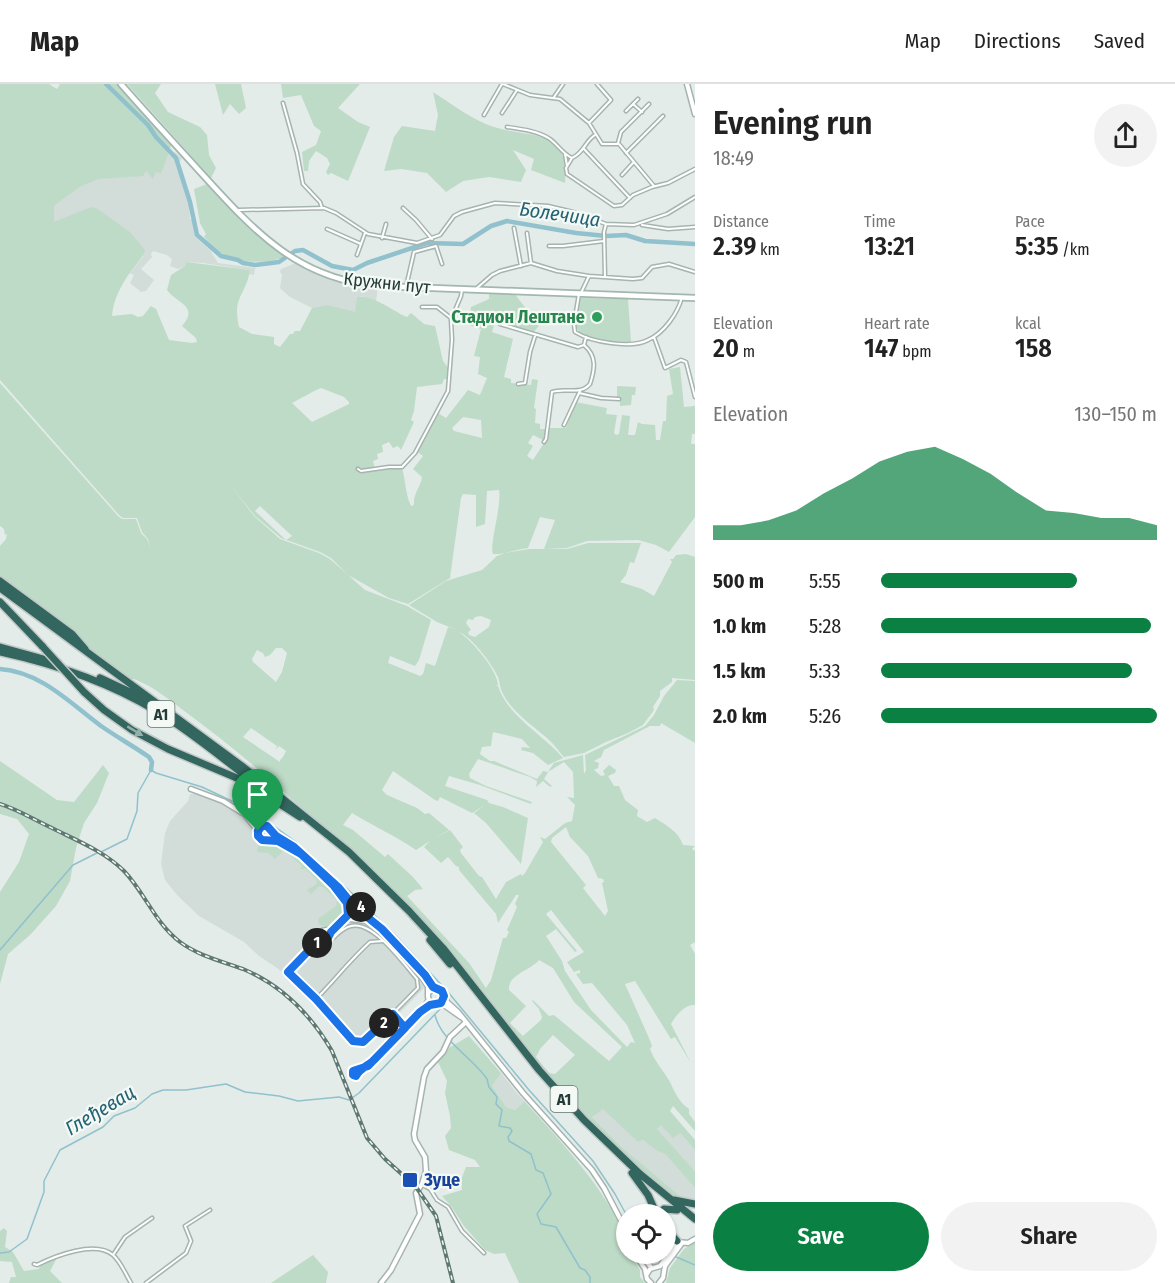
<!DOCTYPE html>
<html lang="en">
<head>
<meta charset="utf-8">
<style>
	body { margin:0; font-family:"Fira Sans Condensed",sans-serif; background:#f2f2f2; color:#222; height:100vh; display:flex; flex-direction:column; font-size:22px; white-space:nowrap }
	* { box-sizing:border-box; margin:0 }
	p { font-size:20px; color:#767676 }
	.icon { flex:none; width:33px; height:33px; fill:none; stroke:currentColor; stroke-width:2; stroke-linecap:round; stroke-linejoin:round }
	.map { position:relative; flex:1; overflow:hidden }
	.sheet { display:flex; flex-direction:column; background:#fff; width:480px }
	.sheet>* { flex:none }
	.tools { position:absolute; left:616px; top:1120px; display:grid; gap:12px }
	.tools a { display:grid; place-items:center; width:60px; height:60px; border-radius:50%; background:#fff; box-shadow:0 2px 4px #0004; font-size:30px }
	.pin { position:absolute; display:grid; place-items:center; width:51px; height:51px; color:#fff; margin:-62px -26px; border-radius:50% 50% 50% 0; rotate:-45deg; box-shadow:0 0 6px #0007 }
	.pin .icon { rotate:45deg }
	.km { position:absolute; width:30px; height:30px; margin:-15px; border-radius:50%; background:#222; color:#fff; font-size:16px; line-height:30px; text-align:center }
	.round { display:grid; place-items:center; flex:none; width:63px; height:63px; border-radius:32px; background:#f2f2f2 }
	.headline { display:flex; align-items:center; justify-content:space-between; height:102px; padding:0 18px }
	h1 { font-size:33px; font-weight:600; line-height:45px }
	.stats { display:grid; grid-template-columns:repeat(3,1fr); gap:9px; height:102px; padding:6px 18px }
	.stats div { display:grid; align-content:center }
	.stats b { font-size:26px; font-weight:600 }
	.stats small { font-size:16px; font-weight:400 }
	.stats p { font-size:16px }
	.chart { height:168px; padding:12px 18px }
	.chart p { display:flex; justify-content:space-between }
	.chart svg { width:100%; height:108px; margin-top:6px; fill:#0b8043; opacity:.7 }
	.primary-button { display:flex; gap:12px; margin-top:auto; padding:12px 18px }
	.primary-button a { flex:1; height:69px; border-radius:36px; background:#0b8043; color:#fff; font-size:24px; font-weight:600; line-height:69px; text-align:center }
	.primary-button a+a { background:#f2f2f2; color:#222 }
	ul { padding:0 18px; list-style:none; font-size:20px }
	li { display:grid; grid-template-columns:96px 72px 1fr; align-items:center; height:45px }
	li i { height:15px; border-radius:8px; background:#0b8043 }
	header { display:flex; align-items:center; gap:36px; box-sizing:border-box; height:84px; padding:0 30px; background:#fff; border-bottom:2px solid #e0e0e0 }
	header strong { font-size:28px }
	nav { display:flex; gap:33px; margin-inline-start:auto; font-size:21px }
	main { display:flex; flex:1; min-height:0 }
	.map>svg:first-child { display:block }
	.built { fill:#d2dcd8 }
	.green { fill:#bedbc7; fill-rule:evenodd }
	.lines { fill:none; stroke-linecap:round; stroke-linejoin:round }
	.stream { stroke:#90c1cd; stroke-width:1.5 }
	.river { stroke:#90c1cd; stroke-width:4.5 }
	.minor-casing { stroke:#a6b4b0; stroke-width:5 }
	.tertiary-casing { stroke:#a6b4b0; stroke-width:7 }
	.secondary-casing { stroke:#a3b7b1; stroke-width:8 }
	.motorway-casing { stroke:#c2c8c7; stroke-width:10 }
	.minor { stroke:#fff; stroke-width:2 }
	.tertiary { stroke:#fff; stroke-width:4 }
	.secondary { stroke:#fff; stroke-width:4.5 }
	.motorway { stroke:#32665e; stroke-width:7 }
	.rail-casing { stroke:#5f7872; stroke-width:4 }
	.rail { stroke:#f4f9f6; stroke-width:1.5; stroke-dasharray:4.5; stroke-linecap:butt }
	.motorway-bridge-casing { stroke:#c2c8c7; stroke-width:10; stroke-linecap:butt }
	.motorway-bridge { stroke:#32665e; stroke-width:7 }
	.oneway { fill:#93b0aa }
	.route-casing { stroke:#fff; stroke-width:12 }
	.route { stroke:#1a73e8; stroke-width:8 }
	.leisure-dot { fill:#2e9e5b; stroke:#f4f9f6; stroke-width:2 }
	.transit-dot { fill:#1a4fb4; stroke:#f4f9f6; stroke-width:2 }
	.labels { text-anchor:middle; stroke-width:4.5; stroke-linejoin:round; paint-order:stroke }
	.shield { fill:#f4f9f6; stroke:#627570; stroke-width:1.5 }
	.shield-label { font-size:16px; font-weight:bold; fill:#243c37 }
	.street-label { font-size:18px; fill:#243c37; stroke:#f4f9f6 }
	.leisure-label { font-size:18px; font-weight:bold; fill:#27864d; stroke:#f4f9f6; text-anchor:end }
	.transit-label { font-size:18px; font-weight:bold; fill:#164399; stroke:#f4f9f6; text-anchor:start }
	.water-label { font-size:20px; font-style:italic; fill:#236374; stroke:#f4f9f6 }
</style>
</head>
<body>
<header>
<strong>Map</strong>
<nav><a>Map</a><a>Directions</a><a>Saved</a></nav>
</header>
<main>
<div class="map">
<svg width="695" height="1199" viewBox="0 0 695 1199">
	<rect width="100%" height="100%" fill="#e3ece9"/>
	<!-- built -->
	<path class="built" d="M167 68 173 70 175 68 182 74 179 79 189 121 190 135H193L195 153 210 166 218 179 255 184 254 191 249 190 250 186 203 179 186 178 185 182 178 185 170 182 172 175 167 171 153 167 151 170 152 173 141 185 154 196 146 207 141 208 130 199 134 191 130 189 143 173 142 163 131 149 53 138 54 122 80 103 99 95 146 87 153 94 156 88 161 90Z
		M296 179 315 190 360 202 378 203 376 217 361 212 355 228H352L327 221 312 224 290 213 280 204 282 191 280 188 281 185Z
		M190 710 217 711 273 743 314 778 354 816 366 824 433 895 369 960 361 963 353 961 333 935 295 896 259 872 244 858 199 832 177 811 165 796 161 780 165 749 170 737 188 717Z
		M501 989 524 1018 515 1026 506 1023 492 1002Z
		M603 1024 638 1058 643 1056 657 1067 665 1070 695 1104V1117L683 1115 675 1110 624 1065 592 1033Z
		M661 1041 679 1048 695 1066V1087L656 1044Z"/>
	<!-- green -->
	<path class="green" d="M0 0H49L57 5 60 0H119L172 59 161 90 156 88 153 95 146 87 143 92 99 95 80 103 54 122V138L91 123 98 125 131 149 145 166C143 174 137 179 132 186 122 199 113 216 112 232L132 230 138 233 143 232 151 222 156 225 169 256 192 259 197 258 196 254 182 242C200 222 176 219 167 206L171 191 185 182 186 178 250 186C246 212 232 212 239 243L252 250 274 253V260L280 263 290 250H293L295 247H300L312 224 327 221 355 228 357 213C372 210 393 227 407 233L411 229 424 240 435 242 443 277 449 285 450 295H444L442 300 417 303 414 327 411 336 414 338 401 366 398 362 393 364 389 358 382 361 383 368 377 370 378 375 373 377 375 385 402 384C406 398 405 409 411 422L414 421C413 409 420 405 422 393L413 385 423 372 416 367 438 329 446 334 468 306 480 311 487 294 478 290 480 273 474 272 481 245 469 241 471 223 489 215V208L514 209 527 226 543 237 532 250 507 242 509 234 497 231 492 248 513 255 504 293 511 295V299L531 301 532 295 538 296 534 324 536 325 535 339 540 340V345H546L545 355 543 356 533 351 528 359 533 362 527 372 533 376 546 356 548 344H566L575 318 607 324 606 330 617 331 614 349 616 351 619 350 622 331 630 332 628 351H635L638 338 642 340 655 341 656 356H660L663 337H666L667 312 673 310 669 285 680 283 684 323 695 322V350H692L691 360H695V433L669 468 656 461 638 456 587 457 567 464 544 465 555 436 540 433 528 464C517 465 502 471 493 470 489 462 502 421 499 406L487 407 485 440 476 443V411L463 410 461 414 450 494 408 520 389 514 348 491 331 474 320 468 281 454 255 432 232 403 254 432 280 455 319 469 330 475 365 506 407 522 431 536 419 576 415 582 390 572 388 579 420 592 423 590 426 579 435 582 448 543 457 546 437 538 409 521 446 497 482 486 497 472 505 469 529 465H567L588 459H641L634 479 630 478 626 491 620 498 642 505 654 512 672 478 670 475H673L676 471 686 470 695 473V596L672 594V598L660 607V612L653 623 654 626 643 641 628 649 606 658 584 669 564 673C559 668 555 661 549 656 534 642 513 629 503 610 500 604 500 599 498 593 492 580 472 553 459 548 472 557 497 585 498 601L496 602H498C508 633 543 650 563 674L548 681 533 669 521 666 522 663 530 664 522 655 493 648 491 662 482 663 480 670 490 677H494L537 695 543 687 548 688 554 679 583 671 584 690 586 686 585 671 645 642 654 631 664 612 677 596 695 597V659L661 639 660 642H650L604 666 601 673 594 677 599 679 598 684 594 686 601 692 605 691 603 687 609 681 616 686 615 689 608 692 614 702H619L625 716 638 726 637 732 647 738 655 734C666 741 679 748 683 761L695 762 692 765 695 767V858L690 861 695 870V921C685 920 676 931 671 940L691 979 675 953 671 955 635 897 625 900 649 954 652 962 650 965C655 978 663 986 670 998 675 1009 679 1018 689 1025V1030L695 1038V1047L673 1022 670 1027 695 1056V1066L680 1049 673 1054 661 1041 657 1045 695 1087V1104L665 1070 657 1067 643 1056 638 1058 603 1025 592 1033 624 1065 683 1115C667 1116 610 1058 596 1044 538 988 497 919 443 859 389 800 328 747 268 694 242 671 215 650 187 629 170 616 154 603 134 595H131L93 568 77 551 0 494V462L6 455 7 450 5 451 4 445 0 442V299L118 432 122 435H136L141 449 147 455 150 463 148 455 142 448 137 434H123L119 431 0 296ZM321 304 344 313 349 318V320L312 338 292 319C302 314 311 308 321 304ZM463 333 481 336 482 354 454 347 452 344ZM260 422 292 452 286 456 255 427ZM481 532 491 536 489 543 475 553 469 551 468 548 471 546 466 539 468 535 473 536 475 533ZM276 564H282L287 569 282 588 276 598 253 578 252 575 257 566 263 569 265 573 270 571ZM251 644 277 662 276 665 279 662 286 667 283 673 280 676V678L243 653ZM478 675 530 693 537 697 536 703 543 697 550 703 552 702 544 695 548 688 564 678 573 688 574 714 567 713 575 721 572 737 565 739 545 755 540 753 543 758 525 789 522 792 521 790 506 798 496 815 482 793 479 792 461 769 460 766 463 763 450 746 433 755 449 746 429 729 425 730 417 724 387 711 382 706 393 687 435 716 438 717 440 713 472 729 485 721 474 729 486 739 521 780 528 734 503 723 489 719 487 716 445 702 449 692 480 701 531 720 532 718 486 702 470 694 469 690ZM352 729C373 742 396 752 416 766L430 757 424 763 441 779 448 773 456 782 459 783V786L496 830 498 839 516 811H519L515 820 517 823 507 846 509 848 506 854H503L491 896 486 904 469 879 407 812 415 806 423 805 413 793 388 770 385 773 353 746 343 741ZM566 743 570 753 588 772 598 794 603 795 604 798 602 799 608 827 605 832 583 804 586 801 551 758 552 754ZM551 826 584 868 567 878 574 888 580 886V889L576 890 583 900 592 899 627 941 635 959 631 958 627 963 591 926 565 887 562 877 546 852 556 845 575 868 577 867 546 830ZM539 876 553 884 574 918 622 963 609 977 554 931 549 932 533 916 532 917 539 925 542 933 541 936 523 952 510 939 526 922 509 906C508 890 530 887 539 876ZM553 951 575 971 555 990 549 989 536 973 540 965Z
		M127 0H161L155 9 168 28 200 43 207 51 209 71 216 84 211 94Z
		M215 0H241L246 24 239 30 230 20 223 31Z
		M281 0H360L338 24 358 38 370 43 348 97 331 89 328 91 326 88 330 80 327 74 316 67 309 77 308 87H304L302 68 316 61 321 47 314 42 301 11 283 14Z
		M433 8C452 20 472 36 494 43 532 55 570 43 565 99L531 86 534 75 513 66 526 86 521 98 489 93 463 97 446 108 427 89 401 85 384 87 394 53 402 42 435 47 438 31Z
		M207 100 251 146 286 173C266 180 241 180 221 169 215 166 209 158 204 153L206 150 200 139 194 105Z
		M580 214 628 215 631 258 605 257 580 250 576 242Z
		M617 302 636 303 635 311H632L631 321 620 322V313H617Z
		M0 677 57 716 74 718 103 681 109 689 97 719 84 739 76 764 70 797 56 822 31 850 8 870 0 900V808L19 778 29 750 17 735 0 730Z
		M275 759C289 766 342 808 345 823 347 834 336 840 328 843L319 841 318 835 336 822 337 816 323 803 319 802 311 810 307 806 317 800 316 795 306 785H300L294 793 302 782 284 766 275 775 269 769 258 768 257 766 258 762 262 760Z
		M469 952 501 989 492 1002 506 1023 515 1026 524 1018 518 1010C549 1045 627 1124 627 1170H630L640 1186V1193L645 1199H519L505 1169 494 1170 485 1166 464 1142 451 1122 442 1112 462 1106 461 1096 466 1083H480L475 1076 449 1066 445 1052 451 1044 450 1032 445 1009 447 997 438 978 449 964Z
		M4 1144 7 1147 5 1163 13 1168 24 1187 39 1185 40 1181 58 1172 50 1187 62 1199H9L11 1193H16L12 1178 0 1177V1147Z
		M695 1158V1199H666L670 1184 684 1165Z
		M313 1171 328 1188 326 1199H271Z"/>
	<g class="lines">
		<!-- stream -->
		<path class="stream" d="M101 768 127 755 137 727 138 709 151 686 156 689 202 703 253 727 296 758 355 812 396 852 448 908 529 1006 593 1077 615 1110 627 1132
			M0 866 73 781 97 769
			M435 931C441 957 472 973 487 995L489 1003 497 1013 496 1020 502 1026 499 1042 510 1044 512 1047 508 1053 509 1057 531 1070 536 1086 543 1089 551 1110 537 1130 541 1140 556 1143 580 1184 585 1186 590 1193V1199
			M352 1014 359 1009 441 924
			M0 1169 9 1168 27 1155 44 1108V1097L60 1066 103 1043 114 1032 135 1024 152 1010 163 1006H186L226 1000 245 1008 279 1012 298 1017 339 1013 349 1016
			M674 1172 695 1181"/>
		<!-- river -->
		<path class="river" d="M106 0 148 41 156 53 176 74 190 118 197 151 221 172 238 176 243 179 255 181 279 178 295 167 303 166 332 182 353 186 367 179 427 159 463 160 491 142 507 137 576 149 606 152 626 151 645 157 695 160
			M0 585C41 588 70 619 101 642 117 653 133 662 149 673L152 678 151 686"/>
		<defs>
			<path id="minor" d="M503 0 530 11 560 15 589 39 602 60H619L654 102
				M554 13 563 0
				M283 19 297 69 303 100 320 118 322 124
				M633 20 642 28
				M626 27 638 15
				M502 29 517 6
				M484 31 502 0
				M589 39 611 16 597 0
				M507 43C521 45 538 47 550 55 558 61 563 70 572 74 584 69 585 57 595 51
				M618 59 621 48 649 20
				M584 65 630 114
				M626 69 663 32
				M565 70 567 82
				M572 74 566 84 567 90 614 122 622 121 633 111 652 103 668 99 695 85
				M622 91 633 79
				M403 124 416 136 432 155
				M239 126 324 124 336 129 368 150 417 159 440 151 454 132 462 128 495 119 548 122 573 128 606 140 634 141 667 130 695 113
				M642 141 668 145 695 143
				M514 144 521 182
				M327 145 361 160
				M527 149 531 179
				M382 154 386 140
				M549 162H563L604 157
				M357 171 365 149
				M605 193 604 148 606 140
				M406 203 414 168 436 162 442 180
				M477 204 492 191 500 187 531 179 557 187 589 192 633 195 642 194 652 183 669 180 695 188
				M581 209 589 192
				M579 210 574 240 575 248C591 258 631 265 648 256 664 249 678 229 682 213
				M422 223H437L451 234
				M500 240 578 263 584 261 586 253
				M654 253 665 284 681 276 686 278 695 313
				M518 300 525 299 530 268 535 252
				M580 307 579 309 601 314 619 315
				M564 341 579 309
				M544 358 546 355 552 308C565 303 580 312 590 300 595 285 597 272 584 261
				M358 385 361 387 389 383H402L415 369 448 307 452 256 451 236 461 212 462 205
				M327 846 341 839 348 831
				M313 861 317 865C321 860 327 860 332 855 338 850 342 844 351 842 373 836 404 880 417 895L418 904 367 956 361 959 353 957 316 915 288 887 320 852
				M313 861 328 854 329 849 326 845 322 846 320 849 323 855
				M316 915C335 896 350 876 370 858L383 857
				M422 925 428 915
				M393 930 408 940
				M398 934 405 944
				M360 985C387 971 407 930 434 920
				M360 985 357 991H353V987Z
				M423 1101 430 1105 437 1116 448 1123 462 1147 484 1169
				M113 1171 125 1153 152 1134
				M34 1180 37 1181C55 1172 95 1156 113 1171 121 1178 126 1191 131 1199
				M146 1199 186 1169 191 1157 185 1142 210 1126"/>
			<path id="tertiary" d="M687 0 695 30
				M191 705 223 717 264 742
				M246 732 258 747
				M257 749a8 8 0 1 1 16 0a8 8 0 1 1-16 0Z
				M273 748 294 763 339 805 353 821
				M270 755 279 757 297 768
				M335 802 347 819V830L350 835 366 837 384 849
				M353 821 361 823 363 830
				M363 829 382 845 425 891 434 904
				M418 887 428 902V913L430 918 444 921 461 933
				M429 908 436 904 442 907 447 918 458 928 523 1009 592 1086 604 1104 627 1148
				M635 1170 645 1185 647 1195 651 1199
				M639 1170 652 1184
				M647 1190 650 1185 660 1182 678 1158 688 1159 695 1155
				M381 1199 391 1186 420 1130 416 1109 422 1100 426 1087 425 1073 415 1056 414 1050 424 993 427 985 443 968 450 953 465 939
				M659 1199 663 1194 665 1182 682 1159"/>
			<path id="secondary" d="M121 0C148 31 176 61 204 92 255 148 299 196 380 202L695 214"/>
			<path id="motorway" d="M0 497 72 550 85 565
				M0 504 242 682 349 768 409 827 443 864 539 986 584 1036 640 1090 695 1135
				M0 518 43 563
				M0 563 58 579
				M0 568C55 580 110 599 158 628 193 649 225 677 258 701
				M100 594 147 616
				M84 608 104 626 132 646 168 665 244 697 300 733
				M430 856 450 880
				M632 1089 648 1111 657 1131
				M674 1116 695 1120
				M659 1131 664 1125 677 1126
				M666 1145 677 1157"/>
		</defs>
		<!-- minor casing -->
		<use href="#minor" class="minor-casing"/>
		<!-- tertiary casing -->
		<use href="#tertiary" class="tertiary-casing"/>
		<!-- secondary casing -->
		<use href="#secondary" class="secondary-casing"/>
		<!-- motorway casing -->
		<use href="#motorway" class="motorway-casing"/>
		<!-- minor -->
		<use href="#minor" class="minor"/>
		<!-- tertiary -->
		<use href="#tertiary" class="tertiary"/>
		<!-- secondary -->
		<use href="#secondary" class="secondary"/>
		<!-- motorway -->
		<use href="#motorway" class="motorway"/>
		<defs>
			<path id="rail" d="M0 720C19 726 36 737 54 745 78 757 105 768 124 787 145 809 155 839 180 858 199 872 221 877 243 885 281 901 311 931 332 967L367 1054 385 1075 416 1103 436 1132 453 1199"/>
		</defs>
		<!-- rail casing -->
		<use href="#rail" class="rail-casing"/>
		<!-- rail -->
		<use href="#rail" class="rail"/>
		<defs>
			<path id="motorway-bridge" d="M43 563 84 608"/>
		</defs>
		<!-- motorway-bridge casing -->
		<use href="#motorway-bridge" class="motorway-bridge-casing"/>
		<!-- motorway-bridge -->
		<use href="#motorway-bridge" class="motorway-bridge"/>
	</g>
	<!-- one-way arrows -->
	<defs><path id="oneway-solid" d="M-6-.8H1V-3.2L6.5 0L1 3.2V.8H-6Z" transform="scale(1.5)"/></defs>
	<use class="oneway" href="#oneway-solid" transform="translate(135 647) rotate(31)"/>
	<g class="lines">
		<defs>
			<path id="route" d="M258 747V752L262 756 278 757 301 770 334 802 347 819 348 831 331 848 328 854 314 861 288 888 316 915 353 957 363 958 393 930 405 944 368 982 353 987V991L356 992C360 984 368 982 374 976L420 928 430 921 441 919 444 912 442 907 433 903 425 891 382 845 366 832 361 823 353 821 339 804 294 763 276 752 267 742H262L258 747"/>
		</defs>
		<!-- route casing -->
		<use href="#route" class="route-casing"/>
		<!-- route -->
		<use href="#route" class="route"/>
	</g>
	<!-- markers -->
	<circle class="leisure-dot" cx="597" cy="233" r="6"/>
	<rect class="transit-dot" x="402" y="1088" width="16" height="16" rx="3"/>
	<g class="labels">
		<!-- shield labels -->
		<g class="shield">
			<rect x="147.5" y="617" width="27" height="26" rx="4.5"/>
			<rect x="550.5" y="1002" width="27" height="26" rx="4.5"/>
		</g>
		<g class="shield-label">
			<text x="161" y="636">A1</text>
			<text x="564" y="1021">A1</text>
		</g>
		<!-- street labels -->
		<g class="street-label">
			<text transform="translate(387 199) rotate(6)" y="6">Кружни пут</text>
		</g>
		<!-- leisure labels -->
		<g class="leisure-label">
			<text x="585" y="239">Стадион Лештане</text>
		</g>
		<!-- transit labels -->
		<g class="transit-label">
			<text x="424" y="1102">Зуце</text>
		</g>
		<!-- water labels -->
		<g class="water-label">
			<text transform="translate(560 130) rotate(8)" y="7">Болечица</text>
			<text transform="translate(100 1026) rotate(-31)" y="7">Глеђевац</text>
		</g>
	</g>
</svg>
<div class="tools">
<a><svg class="icon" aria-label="locate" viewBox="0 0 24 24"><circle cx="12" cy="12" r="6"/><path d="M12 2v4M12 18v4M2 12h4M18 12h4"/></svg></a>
</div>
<div class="pin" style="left:258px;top:747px;background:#1e9e55"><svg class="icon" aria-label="arrive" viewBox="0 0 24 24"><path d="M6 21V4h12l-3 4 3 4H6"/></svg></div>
<b class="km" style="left:317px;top:859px">1</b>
<b class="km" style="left:384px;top:939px">2</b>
<b class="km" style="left:361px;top:823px">4</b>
</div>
<section class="sheet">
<div class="headline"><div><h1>Evening run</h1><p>18:49</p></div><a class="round"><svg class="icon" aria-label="share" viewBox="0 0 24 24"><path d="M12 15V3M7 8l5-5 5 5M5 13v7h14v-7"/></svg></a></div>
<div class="stats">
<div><p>Distance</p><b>2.39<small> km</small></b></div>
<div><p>Time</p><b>13:21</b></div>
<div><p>Pace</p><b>5:35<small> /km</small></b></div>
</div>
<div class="stats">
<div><p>Elevation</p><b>20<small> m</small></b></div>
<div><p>Heart rate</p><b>147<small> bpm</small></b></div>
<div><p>kcal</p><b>158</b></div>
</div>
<div class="chart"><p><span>Elevation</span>130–150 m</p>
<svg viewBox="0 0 160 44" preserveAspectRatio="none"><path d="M0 44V38L10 38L20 36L30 32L40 25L50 19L60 12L70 8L80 6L90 11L100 17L110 25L120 32L130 33L140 35L150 35L160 38V44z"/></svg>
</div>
<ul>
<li><b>500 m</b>5:55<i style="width:71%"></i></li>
<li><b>1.0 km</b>5:28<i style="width:98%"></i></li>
<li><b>1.5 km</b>5:33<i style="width:91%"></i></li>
<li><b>2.0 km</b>5:26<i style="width:100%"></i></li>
</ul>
<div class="primary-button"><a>Save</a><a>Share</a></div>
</section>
</main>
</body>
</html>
